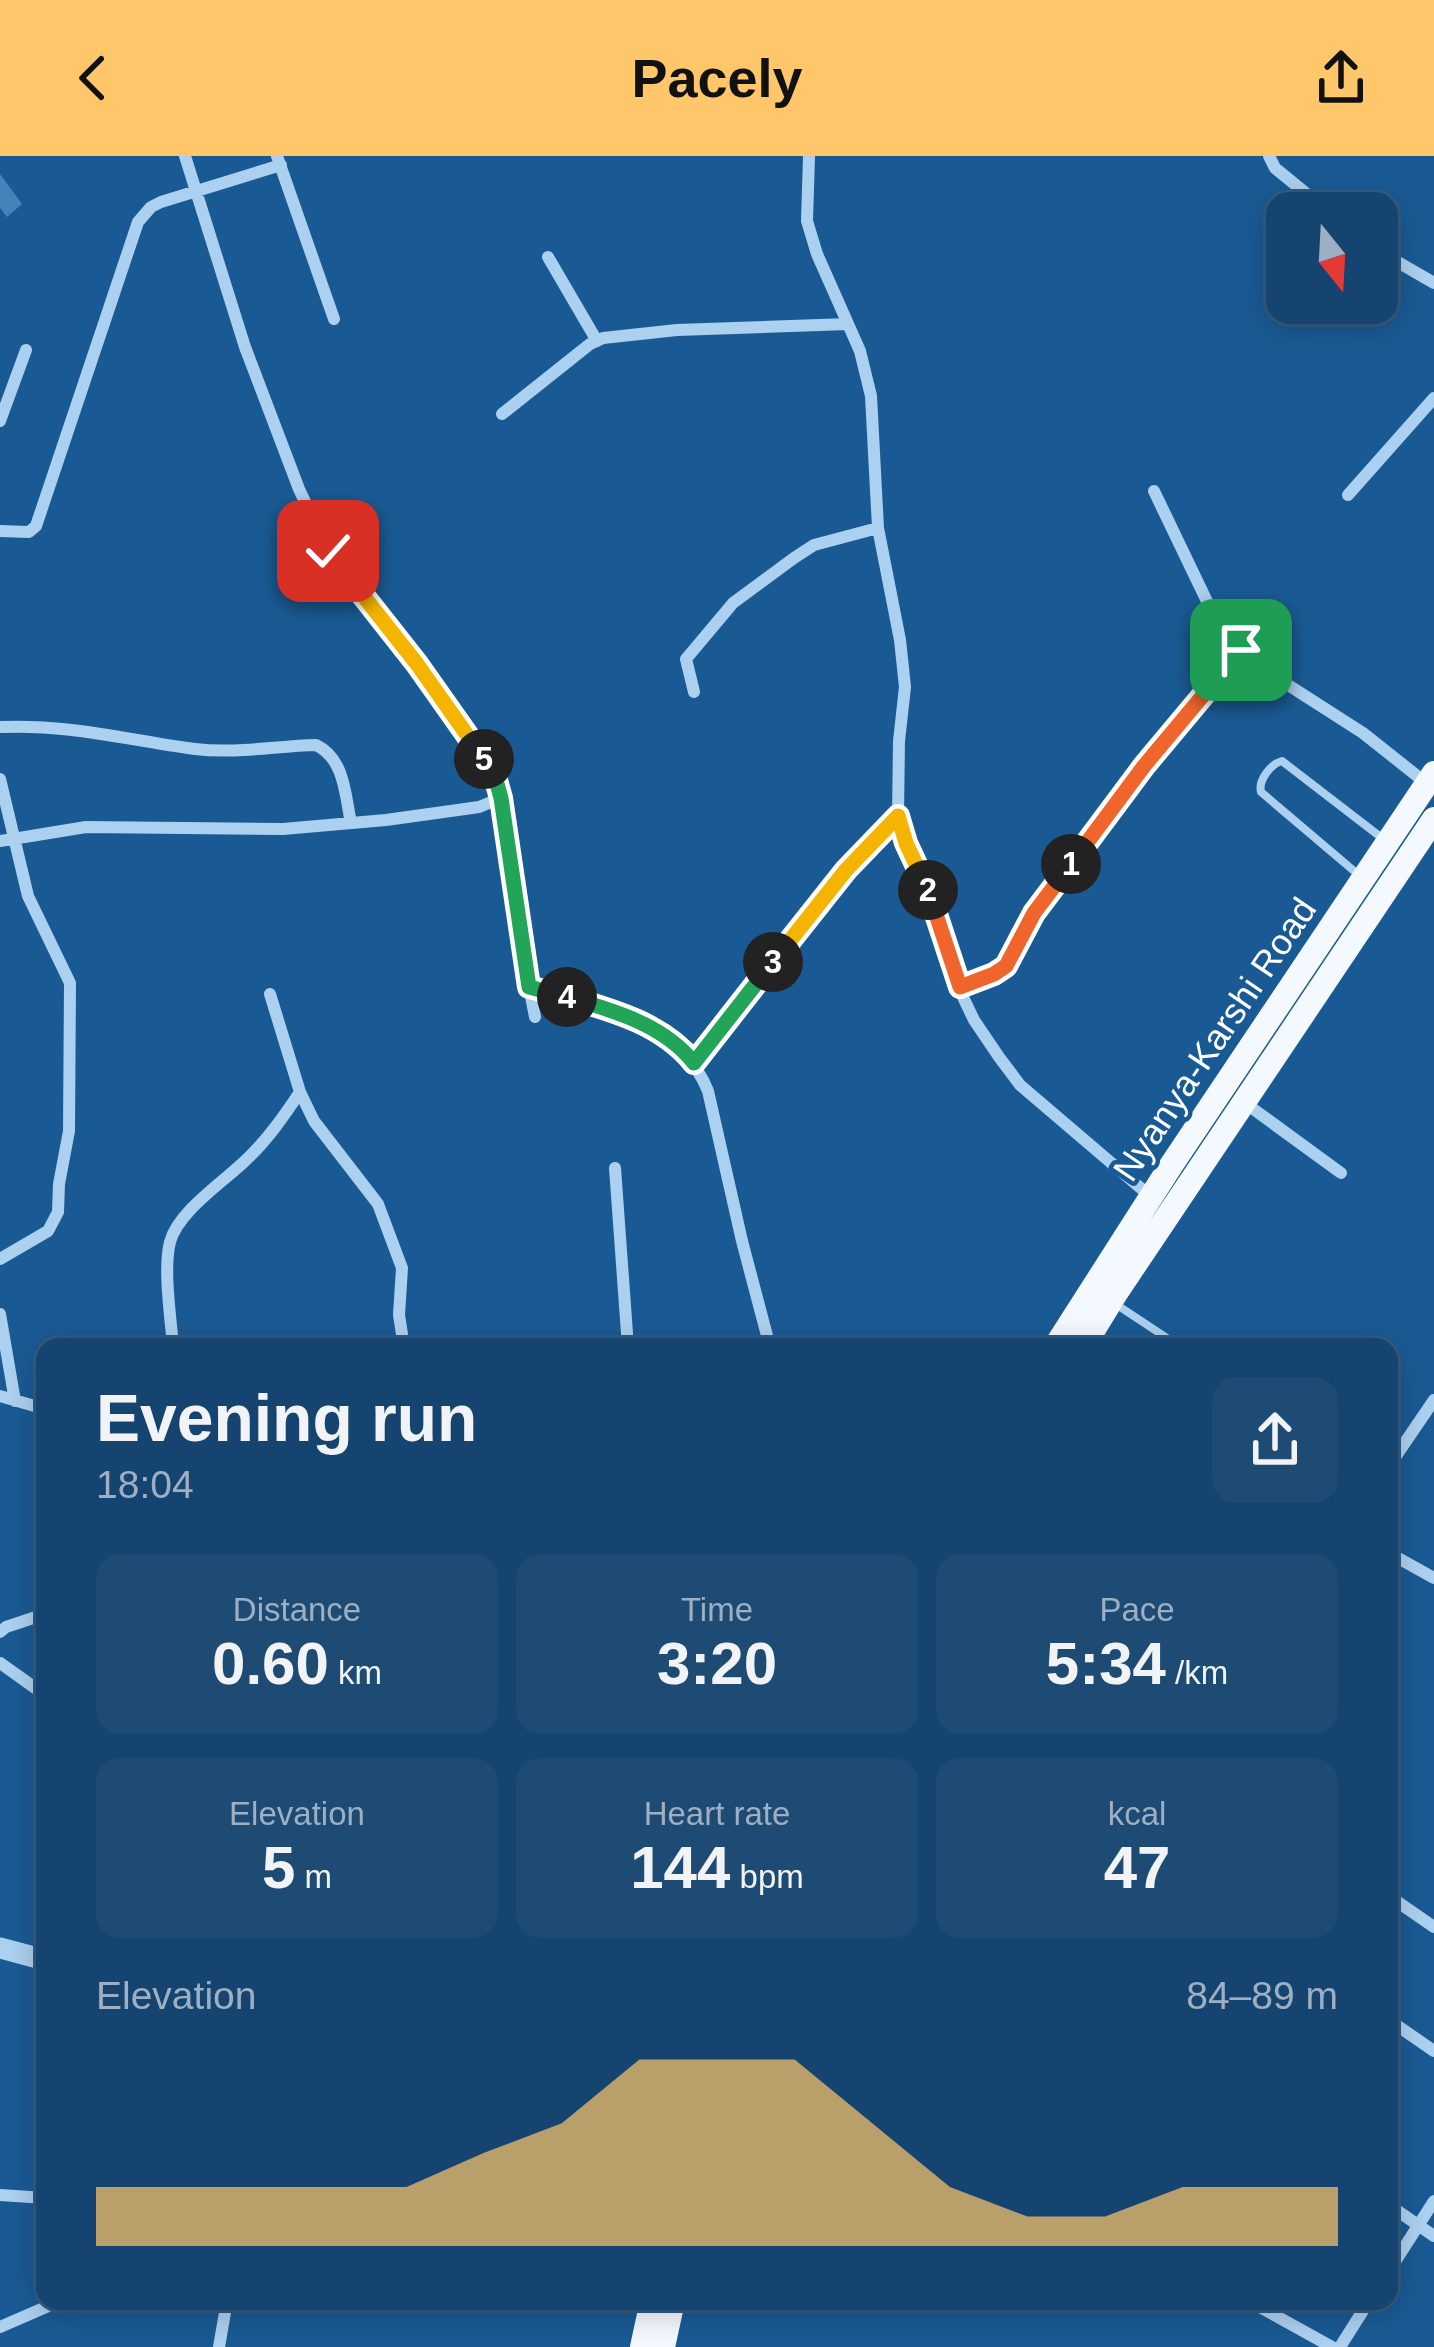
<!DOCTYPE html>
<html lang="en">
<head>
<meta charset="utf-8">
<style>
	body { margin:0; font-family:Arial,sans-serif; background:#1d4b74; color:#f1f3f6; height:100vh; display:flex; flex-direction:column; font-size:45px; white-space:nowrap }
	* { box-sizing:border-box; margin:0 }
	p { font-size:39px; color:#9db0c3 }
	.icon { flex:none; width:66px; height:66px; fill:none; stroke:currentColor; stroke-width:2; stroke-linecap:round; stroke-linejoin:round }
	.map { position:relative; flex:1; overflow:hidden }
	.panel { position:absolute; left:36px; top:1182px; width:1362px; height:972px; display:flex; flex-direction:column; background:#14446f; border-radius:24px; box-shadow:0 6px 30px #0003,0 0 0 3px #335c82 }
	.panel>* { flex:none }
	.needle { width:78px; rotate:162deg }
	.fabs { position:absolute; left:1266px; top:36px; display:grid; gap:24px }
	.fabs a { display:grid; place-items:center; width:132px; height:132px; border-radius:24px; background:#14446f; box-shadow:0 6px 30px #0003,0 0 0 3px #335c82; font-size:60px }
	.pin { position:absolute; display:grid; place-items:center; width:102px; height:102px; color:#fff; margin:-51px; border-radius:24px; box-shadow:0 6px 18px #0006 }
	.km { position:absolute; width:60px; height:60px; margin:-30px; border-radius:50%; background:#222; color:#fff; font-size:33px; line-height:60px; text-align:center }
	.round { display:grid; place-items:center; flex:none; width:126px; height:126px; border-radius:24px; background:#1d4b74 }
	.headline { display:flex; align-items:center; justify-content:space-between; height:204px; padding:0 60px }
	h1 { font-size:66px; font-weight:600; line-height:90px }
	.metrics { display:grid; grid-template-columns:repeat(3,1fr); gap:18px; height:204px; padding:12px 60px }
	.metrics div { display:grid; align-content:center; border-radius:24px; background:#1d4b74; text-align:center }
	.metrics b { font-size:60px; font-weight:600 }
	.metrics small { font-size:33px; font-weight:400 }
	.metrics p { font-size:33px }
	.chart { height:336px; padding:24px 60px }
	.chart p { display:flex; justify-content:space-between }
	.chart svg { width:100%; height:216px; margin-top:12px; fill:#ffc76a; opacity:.7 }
	header { display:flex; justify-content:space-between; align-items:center; height:156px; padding:0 60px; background:#ffc76a; color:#111; font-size:54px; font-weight:600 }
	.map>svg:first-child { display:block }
	.building { fill:#4383bb }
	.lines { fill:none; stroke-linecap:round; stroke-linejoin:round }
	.service { stroke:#acd0ef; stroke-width:8 }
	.minor { stroke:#acd0ef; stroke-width:12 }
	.tertiary { stroke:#acd0ef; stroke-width:21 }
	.primary { stroke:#f4f9ff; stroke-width:24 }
	.split-1-casing { stroke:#fff; stroke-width:24 }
	.split-2-casing { stroke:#fff; stroke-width:24 }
	.split-3-casing { stroke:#fff; stroke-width:24 }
	.split-4-casing { stroke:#fff; stroke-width:24 }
	.split-5-casing { stroke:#fff; stroke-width:24 }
	.split-6-casing { stroke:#fff; stroke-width:24 }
	.split-1 { stroke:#f0652b; stroke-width:15 }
	.split-2 { stroke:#f0652b; stroke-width:15 }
	.split-3 { stroke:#f5b400; stroke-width:15 }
	.split-4 { stroke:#22a559; stroke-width:15 }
	.split-5 { stroke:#22a559; stroke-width:15 }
	.split-6 { stroke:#f5b400; stroke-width:15 }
	.labels { text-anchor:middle; stroke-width:9; stroke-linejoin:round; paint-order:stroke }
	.street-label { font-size:36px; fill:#fff; stroke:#1a5a94 }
</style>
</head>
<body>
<header><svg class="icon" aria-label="back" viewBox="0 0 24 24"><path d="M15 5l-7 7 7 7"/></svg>Pacely<svg class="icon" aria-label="share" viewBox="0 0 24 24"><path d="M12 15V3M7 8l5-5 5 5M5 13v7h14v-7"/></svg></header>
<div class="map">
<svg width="1434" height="2191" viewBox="0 0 1434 2191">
	<rect width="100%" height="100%" fill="#1a5a94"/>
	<!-- building -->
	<path class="building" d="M0 18 22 48 7 61 0 52Z"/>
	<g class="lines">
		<!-- service -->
		<path class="service" d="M1360 720 1261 636C1258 624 1271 608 1282 605L1382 682
			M1117 1149 1179 1190"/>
		<!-- minor -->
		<path class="minor" d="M185 0 245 191 299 333 328 395 417 508 499 629 519 779 535 861
			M277 0 334 163
			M809 0 807 65 817 98 860 195 871 240 878 372 900 484 905 531 899 585 898 660 906 687 938 758 963 841 974 864 999 901 1020 929 1150 1040
			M1269 0 1275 12 1330 57
			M1377 94 1434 127
			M548 101 597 185
			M502 258 590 188 603 182 677 174 848 168
			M0 265 26 194
			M1154 335 1215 462 1230 485 1260 511 1363 577 1426 627
			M1348 339 1434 242
			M0 375 29 376 36 370 138 66 151 51 161 46 281 9
			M694 536 686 503 733 447 794 402 814 389 878 372
			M0 571C71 568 126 584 195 593 235 598 276 590 316 589 345 603 345 639 351 667
			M0 623 28 740 70 827 69 975 59 1028 58 1056 48 1075 0 1103
			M0 685 86 671 283 673 386 664 479 651 501 642
			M529 831C596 849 679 863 708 935L742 1085 770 1191
			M960 831 994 818 1006 810 1034 757 1143 610 1241 494
			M270 838 300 936 314 965 378 1048 402 1112 399 1159 404 1191
			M694 907 846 714 898 660
			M1245 947 1341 1017
			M615 1012 628 1191
			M0 1158 15 1245
			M173 1191C171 1163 163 1113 170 1086 178 1055 225 1025 247 1003 268 983 284 960 300 936
			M0 1240 45 1253
			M1389 1310 1434 1244
			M1389 1397 1434 1422
			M0 1476 6 1471 45 1458
			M0 1507 45 1539
			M1389 1740 1434 1771
			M39 1802 45 1854
			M1389 1864 1434 1895
			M0 2039 45 2042
			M1389 2049 1434 2080
			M1389 2115 1434 2045
			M1249 2145 1332 2191
			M0 2171 60 2145
			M219 2191 227 2145
			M1340 2191 1369 2145"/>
		<!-- tertiary -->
		<path class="tertiary" d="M0 1792 45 1804"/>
		<!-- primary -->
		<path class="primary" d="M1055 1191 1172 1008 1434 617
			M1083 1191 1116 1137 1434 663
			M642 2191 652 2145
			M663 2191 673 2145"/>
	</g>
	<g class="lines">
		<defs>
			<path id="split-1" d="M1071 708 1144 610 1241 494"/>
			<path id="split-2" d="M928 734 960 831 994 818 1006 810 1034 757 1071 708"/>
			<path id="split-3" d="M773 806 846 714 898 660 906 687 928 734"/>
			<path id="split-4" d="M567 841C612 854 663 868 694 907L773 806"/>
			<path id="split-5" d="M484 603 494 617 501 642 529 831 567 841"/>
			<path id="split-6" d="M328 395 417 508 484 603"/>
		</defs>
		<!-- split-1 casing -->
		<use href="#split-1" class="split-1-casing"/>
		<!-- split-2 casing -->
		<use href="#split-2" class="split-2-casing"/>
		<!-- split-3 casing -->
		<use href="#split-3" class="split-3-casing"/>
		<!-- split-4 casing -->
		<use href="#split-4" class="split-4-casing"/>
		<!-- split-5 casing -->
		<use href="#split-5" class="split-5-casing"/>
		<!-- split-6 casing -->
		<use href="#split-6" class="split-6-casing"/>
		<!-- split-1 -->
		<use href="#split-1" class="split-1"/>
		<!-- split-2 -->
		<use href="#split-2" class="split-2"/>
		<!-- split-3 -->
		<use href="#split-3" class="split-3"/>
		<!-- split-4 -->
		<use href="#split-4" class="split-4"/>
		<!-- split-5 -->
		<use href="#split-5" class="split-5"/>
		<!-- split-6 -->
		<use href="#split-6" class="split-6"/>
	</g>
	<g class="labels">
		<!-- street labels -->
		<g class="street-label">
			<text transform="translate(1214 883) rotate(-56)" y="13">Nyanya-Karshi Road</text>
		</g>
	</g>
</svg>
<div class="fabs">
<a><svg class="needle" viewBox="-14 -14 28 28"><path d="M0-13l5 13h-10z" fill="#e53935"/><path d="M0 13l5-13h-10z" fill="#9db0c3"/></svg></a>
</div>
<div class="pin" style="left:1241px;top:494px;background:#1e9e55"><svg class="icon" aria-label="arrive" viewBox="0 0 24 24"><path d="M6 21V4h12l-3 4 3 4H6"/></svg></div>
<div class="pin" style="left:328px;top:395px;background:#d93025"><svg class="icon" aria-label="check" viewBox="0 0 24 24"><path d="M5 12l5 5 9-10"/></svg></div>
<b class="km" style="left:1071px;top:708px">1</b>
<b class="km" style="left:928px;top:734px">2</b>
<b class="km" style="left:773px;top:806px">3</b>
<b class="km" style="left:567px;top:841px">4</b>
<b class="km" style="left:484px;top:603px">5</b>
<section class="panel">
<div class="headline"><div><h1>Evening run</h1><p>18:04</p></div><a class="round"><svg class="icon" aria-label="share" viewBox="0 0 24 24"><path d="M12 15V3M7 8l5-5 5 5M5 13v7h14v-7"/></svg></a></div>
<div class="metrics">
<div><p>Distance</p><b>0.60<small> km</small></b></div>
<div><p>Time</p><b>3:20</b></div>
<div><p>Pace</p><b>5:34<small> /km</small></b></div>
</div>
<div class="metrics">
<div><p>Elevation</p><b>5<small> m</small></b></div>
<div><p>Heart rate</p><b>144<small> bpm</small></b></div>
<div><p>kcal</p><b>47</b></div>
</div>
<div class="chart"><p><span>Elevation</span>84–89 m</p>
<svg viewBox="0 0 160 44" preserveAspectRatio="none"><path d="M0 44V32L10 32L20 32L30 32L40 32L50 25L60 19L70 6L80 6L90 6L100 19L110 32L120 38L130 38L140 32L150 32L160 32V44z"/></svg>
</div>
</section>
</div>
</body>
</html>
